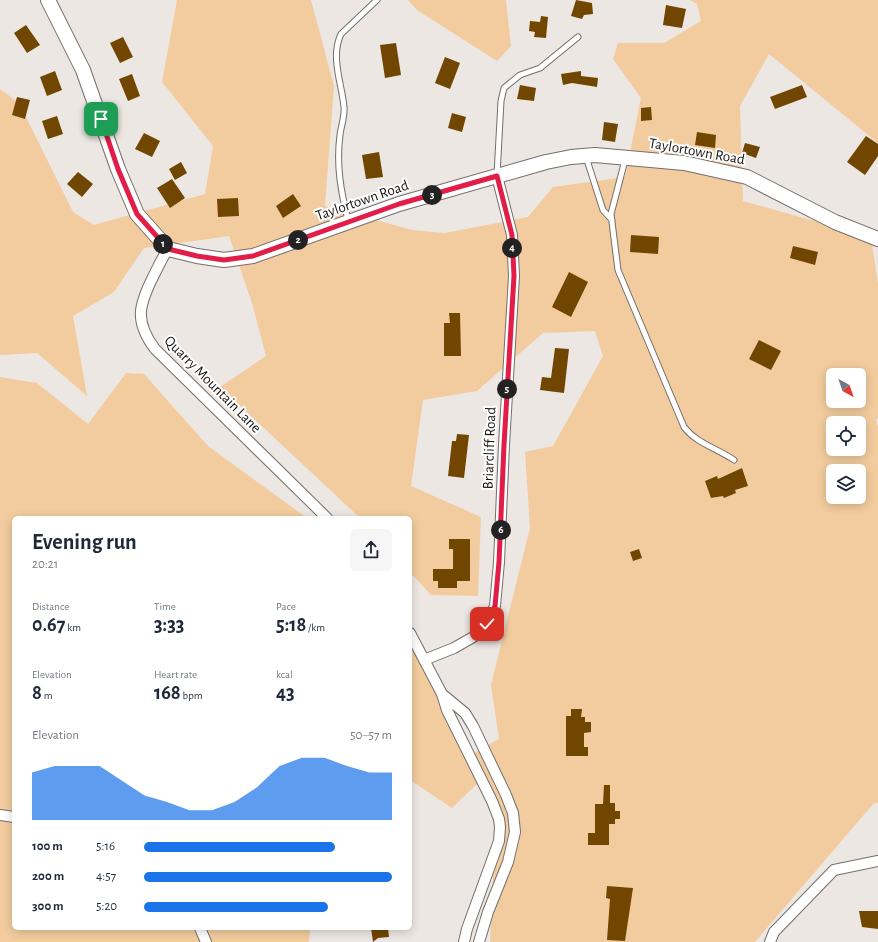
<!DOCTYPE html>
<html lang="en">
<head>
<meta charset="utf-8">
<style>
	body { margin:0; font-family:"Alegreya Sans",sans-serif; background:#f6f6f7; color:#1f2937; height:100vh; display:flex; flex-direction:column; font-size:15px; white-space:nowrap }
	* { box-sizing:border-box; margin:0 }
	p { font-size:13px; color:#747a83 }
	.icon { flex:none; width:22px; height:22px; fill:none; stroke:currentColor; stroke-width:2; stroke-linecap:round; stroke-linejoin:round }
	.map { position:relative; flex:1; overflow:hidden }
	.drawer { position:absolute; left:12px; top:516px; width:400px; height:414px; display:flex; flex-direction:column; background:#fff; border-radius:6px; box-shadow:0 2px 10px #0003 }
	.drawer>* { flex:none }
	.needle { width:26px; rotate:140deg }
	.buttons { position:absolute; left:826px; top:368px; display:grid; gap:8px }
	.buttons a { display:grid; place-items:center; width:40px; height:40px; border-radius:6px; background:#fff; box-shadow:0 2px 10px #0003; font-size:20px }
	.pin { position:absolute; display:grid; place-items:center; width:34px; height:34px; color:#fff; margin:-17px; border-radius:8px; box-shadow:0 2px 6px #0006 }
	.km { position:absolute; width:20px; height:20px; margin:-10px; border-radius:50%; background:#222; color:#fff; font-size:11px; line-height:20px; text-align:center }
	.round { display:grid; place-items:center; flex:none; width:42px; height:42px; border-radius:6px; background:#f6f6f7 }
	.head { display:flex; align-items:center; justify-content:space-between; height:68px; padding:0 20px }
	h1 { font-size:22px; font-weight:700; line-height:30px }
	.metrics { display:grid; grid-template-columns:repeat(3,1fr); gap:6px; height:68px; padding:4px 20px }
	.metrics div { display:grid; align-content:center }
	.metrics b { font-size:20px; font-weight:700 }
	.metrics small { font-size:11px; font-weight:400 }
	.metrics p { font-size:11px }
	.chart { height:112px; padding:8px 20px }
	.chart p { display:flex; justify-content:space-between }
	.chart svg { width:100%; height:72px; margin-top:4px; fill:#1a73e8; opacity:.7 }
	ul { padding:0 20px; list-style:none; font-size:13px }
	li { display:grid; grid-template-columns:64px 48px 1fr; align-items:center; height:30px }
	li i { height:10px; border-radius:5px; background:#1a73e8 }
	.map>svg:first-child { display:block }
	.green { fill:#f2cc9e; fill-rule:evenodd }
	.building { fill:#704600 }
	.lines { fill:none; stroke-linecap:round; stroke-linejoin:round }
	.lane-casing { stroke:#736f6b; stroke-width:7 }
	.street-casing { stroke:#736f6b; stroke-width:12 }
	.secondary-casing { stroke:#736f6b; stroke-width:16 }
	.lane { stroke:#fff; stroke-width:5 }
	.street { stroke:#fff; stroke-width:10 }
	.secondary { stroke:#fff; stroke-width:14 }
	.route-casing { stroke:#fff; stroke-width:8 }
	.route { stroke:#e11d48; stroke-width:5 }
	.labels { text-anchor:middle; stroke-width:4; stroke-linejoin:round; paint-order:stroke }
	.street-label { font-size:15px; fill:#181614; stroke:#fff }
</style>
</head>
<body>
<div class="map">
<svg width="878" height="942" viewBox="0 0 878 942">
	<rect width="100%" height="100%" fill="#ece7e2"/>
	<!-- green -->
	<path class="green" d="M177 0H311L334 86 325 206 412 230 445 233 528 217 553 187 625 177 641 98 613 59 618 43H664L701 21 697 4 690 0H878V143L769 54 740 106 743 201 871 237 878 284V418L876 420 878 427V803H874L755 942H490L494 856 504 821 474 753 499 739 491 685 530 528 525 452 553 446 603 356 595 331 543 333 477 391 423 400 411 486 481 517 478 596 431 595 410 572V518H360L220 387 266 356 252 303 229 236 144 248 114 292 73 316 87 396 37 353 0 355V89L19 103 73 212 94 225 205 194 213 146 162 82ZM833 375H859V401H833ZM833 423H859V449H833ZM833 471H859V497H833Z
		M408 0H506L511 46 497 61 417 10Z
		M126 373 144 374 208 446 307 518H14V928H310L309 942H0V377L37 383 88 424Z
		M410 637 478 783 452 808 410 780Z"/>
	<!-- building -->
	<path class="building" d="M576 0 592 3 593 14 584 15 582 19 571 16Z
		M666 5 686 9 682 28 663 25Z
		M541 16 548 17 546 38 534 37 535 32 529 31 530 21 540 22Z
		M26 25 40 45 27 53 14 33Z
		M123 37 133 57 120 63 110 43Z
		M396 43 401 75 385 78 380 45Z
		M445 57 460 63 450 89 435 83Z
		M55 71 62 90 47 96 40 77Z
		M581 71V76L598 78 597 87 572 83 563 85 561 74Z
		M132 74 140 96 128 101 119 79Z
		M520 85 536 88 534 101 517 99Z
		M802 85 807 97 775 109 770 97Z
		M17 97 30 100 25 119 12 115Z
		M651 107 652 120 641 121V108Z
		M452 113 466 117 462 132 448 128Z
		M57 116 63 134 48 139 42 121Z
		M604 122 618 124 615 142 602 140Z
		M697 132 716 135 715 148 695 145Z
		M144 133 160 141 152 157 135 149Z
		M866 136 878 144V156L865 175 847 162Z
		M745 143 760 147 756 158 742 153Z
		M379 152 383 177 366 179 362 155Z
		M181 162 187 173 175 180 169 169Z
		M78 172 93 184 82 197 67 184Z
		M172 179 185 198 170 208 157 188Z
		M293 194 301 206 283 218 276 206Z
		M238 198 239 216 218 217 217 199Z
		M631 235 659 237 658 254 630 252Z
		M793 246 818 252 815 265 790 258Z
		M569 272 588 282 571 317 552 307Z
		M449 313H460L461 356H444V323H450Z
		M759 340 781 351 771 370 749 359Z
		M555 348 569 349 564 393 540 390 542 377 551 378Z
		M457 434 469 435 464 478 448 476 452 441H456Z
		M742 468 748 486 735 490 736 493 724 498 723 496 711 498 705 481 717 476 718 479Z
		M449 539H470V581H457V588H438V581H433V569H453V549H449Z
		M639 549 642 558 633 561 630 552Z
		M571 709H582L581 717H585V722H591V732L584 733V747H588V756H566V716H571Z
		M604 785H610V803H615V811H620V819H615V824H609V845H588V833H595V804H603Z
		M607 886 633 888 625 941 607 940 610 899 606 898Z
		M859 911H878V929L862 927Z
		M371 928H388L389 937 378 938 373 942Z"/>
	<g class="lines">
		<defs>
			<path id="lane" d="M586 157 603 210 612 220
				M625 160 611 214 618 270 684 427C697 444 717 448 734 460
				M497 175 501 101 504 88 520 75 540 68 578 37
				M348 220C341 192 336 165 340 135 341 126 345 116 344 107 342 84 330 57 341 34L377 0"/>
			<path id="street" d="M168 249C162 258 158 267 153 277 139 305 134 321 155 349L327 518
				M410 633 442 694 447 710 492 801 499 819 500 827 499 841 467 929 464 942
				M424 660 454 648 475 636 487 624 495 606 499 562 504 445 514 276 512 235 497 176
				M442 694 465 713 473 726 506 795 513 813 515 832 508 862 488 912 479 942
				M0 815 14 817
				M200 928 206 942
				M770 942 774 932 834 870 878 861"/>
			<path id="secondary" d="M48 0 83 70 118 169 137 214 168 249 197 256 224 260 253 256 399 204 546 162 571 157 595 155 684 163 747 177 835 222 878 239"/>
		</defs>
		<!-- lane casing -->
		<use href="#lane" class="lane-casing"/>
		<!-- street casing -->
		<use href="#street" class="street-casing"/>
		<!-- secondary casing -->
		<use href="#secondary" class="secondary-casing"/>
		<!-- lane -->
		<use href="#lane" class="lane"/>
		<!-- street -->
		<use href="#street" class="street"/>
		<!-- secondary -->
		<use href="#secondary" class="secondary"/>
	</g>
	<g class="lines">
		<defs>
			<path id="route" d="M101 119 118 169 137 214 168 249 197 256 224 260 253 256 399 204 497 176 512 235 514 276 504 445 499 562 495 606 487 624"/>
		</defs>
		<!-- route casing -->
		<use href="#route" class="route-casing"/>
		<!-- route -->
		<use href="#route" class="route"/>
	</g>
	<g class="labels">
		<!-- street labels -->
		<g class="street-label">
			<text transform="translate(697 151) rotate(10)" y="5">Taylortown Road</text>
			<text transform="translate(362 200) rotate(-19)" y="5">Taylortown Road</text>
			<text transform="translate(213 384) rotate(45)" y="5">Quarry Mountain Lane</text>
			<text transform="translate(489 448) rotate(-88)" y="5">Briarcliff Road</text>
		</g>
	</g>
</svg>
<div class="buttons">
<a><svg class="needle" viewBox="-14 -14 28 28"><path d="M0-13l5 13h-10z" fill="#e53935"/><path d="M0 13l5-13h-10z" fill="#747a83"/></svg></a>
<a><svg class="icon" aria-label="locate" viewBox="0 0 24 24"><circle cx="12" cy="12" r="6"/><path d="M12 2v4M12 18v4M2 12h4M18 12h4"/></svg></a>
<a><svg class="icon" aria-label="layers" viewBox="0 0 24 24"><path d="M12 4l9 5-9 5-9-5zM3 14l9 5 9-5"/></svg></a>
</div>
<div class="pin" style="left:101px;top:119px;background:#1e9e55"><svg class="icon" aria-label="arrive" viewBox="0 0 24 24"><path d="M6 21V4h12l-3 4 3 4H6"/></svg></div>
<div class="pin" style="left:487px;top:624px;background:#d93025"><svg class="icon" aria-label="check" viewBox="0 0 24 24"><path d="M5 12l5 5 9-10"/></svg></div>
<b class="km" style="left:163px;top:244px">1</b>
<b class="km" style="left:298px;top:240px">2</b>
<b class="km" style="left:432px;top:195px">3</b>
<b class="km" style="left:512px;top:248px">4</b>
<b class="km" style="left:507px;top:389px">5</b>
<b class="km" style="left:501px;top:530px">6</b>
<section class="drawer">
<div class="head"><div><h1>Evening run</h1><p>20:21</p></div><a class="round"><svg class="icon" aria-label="share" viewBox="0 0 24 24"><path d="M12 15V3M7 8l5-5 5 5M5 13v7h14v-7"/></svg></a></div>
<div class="metrics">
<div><p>Distance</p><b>0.67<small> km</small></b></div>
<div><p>Time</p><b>3:33</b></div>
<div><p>Pace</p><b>5:18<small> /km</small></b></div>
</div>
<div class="metrics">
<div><p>Elevation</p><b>8<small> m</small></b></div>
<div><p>Heart rate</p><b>168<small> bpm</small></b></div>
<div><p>kcal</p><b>43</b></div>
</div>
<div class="chart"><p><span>Elevation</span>50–57 m</p>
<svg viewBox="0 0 160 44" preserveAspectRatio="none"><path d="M0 44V15L10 11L20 11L30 11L40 20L50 29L60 33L70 38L80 38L90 33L100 24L110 11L120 6L130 6L140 11L150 15L160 15V44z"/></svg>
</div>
<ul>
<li><b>100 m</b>5:16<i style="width:77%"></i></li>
<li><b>200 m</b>4:57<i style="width:100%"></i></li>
<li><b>300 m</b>5:20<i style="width:74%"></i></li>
</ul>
</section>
</div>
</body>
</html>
